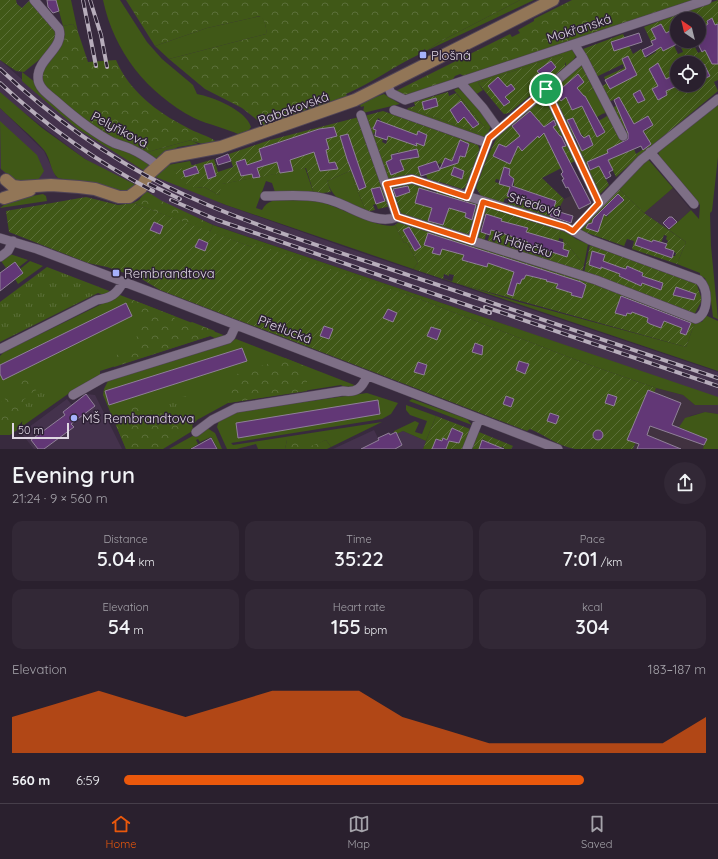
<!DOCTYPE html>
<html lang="en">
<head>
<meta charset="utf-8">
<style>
	body { margin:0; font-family:Quicksand,sans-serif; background:#322836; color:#f1f3f6; height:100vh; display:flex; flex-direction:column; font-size:15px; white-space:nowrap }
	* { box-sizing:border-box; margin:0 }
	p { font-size:13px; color:#a5a3aa }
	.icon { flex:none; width:22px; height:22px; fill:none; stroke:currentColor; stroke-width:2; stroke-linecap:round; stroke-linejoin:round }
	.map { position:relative; height:449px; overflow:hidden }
	.panel { display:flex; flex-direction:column; background:#2a202e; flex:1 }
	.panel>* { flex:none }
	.needle { width:26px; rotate:325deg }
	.controls { position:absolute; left:670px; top:12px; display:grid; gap:8px }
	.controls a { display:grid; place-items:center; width:36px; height:36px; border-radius:50%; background:#2a202e; box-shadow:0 4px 16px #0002,0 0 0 1px #463e4a; font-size:20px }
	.scale { position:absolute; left:12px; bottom:10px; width:57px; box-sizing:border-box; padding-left:4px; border:2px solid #dfd6e3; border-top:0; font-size:11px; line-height:14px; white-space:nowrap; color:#dfd6e3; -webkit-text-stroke:3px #2d2134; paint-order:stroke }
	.pin { position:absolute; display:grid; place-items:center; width:34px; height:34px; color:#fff; margin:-17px; border:2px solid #fff; border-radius:50%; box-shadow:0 1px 4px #0007 }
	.round { display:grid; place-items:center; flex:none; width:42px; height:42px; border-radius:21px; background:#322836 }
	.head { display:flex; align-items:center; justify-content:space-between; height:68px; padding:0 12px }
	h1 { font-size:22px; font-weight:600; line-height:30px }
	.metrics { display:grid; grid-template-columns:repeat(3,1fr); gap:6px; height:68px; padding:4px 12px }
	.metrics div { display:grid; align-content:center; border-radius:10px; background:#322836; text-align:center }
	.metrics b { font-size:20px; font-weight:600 }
	.metrics small { font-size:11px; font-weight:400 }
	.metrics p { font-size:11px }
	.chart { height:112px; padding:8px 12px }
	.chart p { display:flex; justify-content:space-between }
	.chart svg { width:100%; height:72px; margin-top:4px; fill:#ea580c; opacity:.7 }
	ul { padding:0 12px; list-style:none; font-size:13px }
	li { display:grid; grid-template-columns:64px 48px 1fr; align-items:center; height:30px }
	li i { height:10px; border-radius:5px; background:#ea580c }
	.tab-bar { display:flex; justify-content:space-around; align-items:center; height:56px; border-top:1px solid #463e4a; background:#2a202e; font-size:11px; color:#a5a3aa }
	.tab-bar a { display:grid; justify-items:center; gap:2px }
	.tab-bar .active { color:#ea580c }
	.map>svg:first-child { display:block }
	.built { fill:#44324c }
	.industrial { fill:#413240 }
	.grass { fill:#405817; fill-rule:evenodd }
	.forest { fill:url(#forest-crowns) }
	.park { fill:url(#park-tufts) }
	.garden { fill:url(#garden-furrows); fill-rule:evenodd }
	.building { fill:#623776; stroke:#908198 }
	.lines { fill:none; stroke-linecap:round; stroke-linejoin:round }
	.minor-casing { stroke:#514556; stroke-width:10 }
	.major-casing { stroke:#514556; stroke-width:14 }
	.minor { stroke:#7e6f86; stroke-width:9 }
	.major { stroke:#927657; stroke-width:12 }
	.rail-casing { stroke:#b7adbb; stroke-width:4 }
	.rail { stroke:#2d2134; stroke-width:2.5; stroke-dasharray:8; stroke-linecap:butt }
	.route-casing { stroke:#fff; stroke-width:8 }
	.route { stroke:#ea580c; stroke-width:5 }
	.poi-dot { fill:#a6b1fc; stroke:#2d2134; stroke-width:1.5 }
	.labels { text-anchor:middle; stroke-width:3; stroke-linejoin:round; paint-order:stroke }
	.street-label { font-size:13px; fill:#dfd6e3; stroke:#2d2134 }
	.poi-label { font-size:13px; fill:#dfd6e3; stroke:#2d2134; text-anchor:start }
</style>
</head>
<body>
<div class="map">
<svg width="718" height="449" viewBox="0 0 718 449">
	<defs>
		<pattern id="forest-crowns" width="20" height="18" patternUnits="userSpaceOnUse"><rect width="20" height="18" fill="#405817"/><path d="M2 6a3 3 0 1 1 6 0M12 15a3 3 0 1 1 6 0" fill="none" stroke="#5b6f39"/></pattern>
		<pattern id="park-tufts" width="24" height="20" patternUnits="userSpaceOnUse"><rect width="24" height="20" fill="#405817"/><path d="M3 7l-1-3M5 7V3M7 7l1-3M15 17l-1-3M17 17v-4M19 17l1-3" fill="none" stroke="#5b6f39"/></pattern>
		<pattern id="garden-furrows" width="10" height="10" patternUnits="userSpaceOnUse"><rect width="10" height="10" fill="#405817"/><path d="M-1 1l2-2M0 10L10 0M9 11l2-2" fill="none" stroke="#5b6f39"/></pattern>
	</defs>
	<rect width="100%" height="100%" fill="#382a3e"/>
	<!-- built -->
	<path class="built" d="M0 60 58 111 96 138 223 204 350 249 718 372V398L214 225 162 202 85 159 11 103 0 92Z
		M0 108 44 151 56 177 64 180 35 182 8 176 0 168Z
		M86 394 95 395 122 449H34L21 433 67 399 72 405Z
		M374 430 378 438 390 432 392 434 403 431 426 441 423 449H333Z"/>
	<!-- industrial -->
	<path class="industrial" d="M589 187 597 201 573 225 549 219 553 210 557 211 564 199Z
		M673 188 691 210 669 230 644 213Z
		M656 388 683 395 695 405H718V414L705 412 690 416 680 428 707 439 709 449H633Z"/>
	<!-- grass -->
	<path class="grass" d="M56 0H71L78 32 73 24 63 26Z
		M103 0H120L147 42 162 59 193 85 197 94C213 97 246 110 251 127L247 133 240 135C226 128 209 125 194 118 147 93 114 52 103 0Z
		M520 0H534L426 51 441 41Z
		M261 16C265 20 267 29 266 34L169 59 155 46 207 28Z
		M571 47 576 56 567 69 565 67 566 64 561 55 478 83 483 90 475 95 469 86V83Z
		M22 72 117 146 149 164 150 166 146 172 78 129 22 81Z
		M458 88 473 101 491 125 488 134 483 137 406 111 408 108 482 134 486 129 454 90Z
		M596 88 607 111 589 122 586 114 593 110 585 96 579 99 577 97Z
		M0 92 42 128 85 159 138 186 136 189 123 192 58 178C50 171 51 159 44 150 31 135 14 122 0 108Z
		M384 94 400 104 363 113 364 106 361 107 359 103Z
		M718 102V157L712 211 710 213 711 246 718 319 713 317 710 293H708L705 278 700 277V273L677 264 686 242 669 230 691 210 699 219 700 205 660 160 658 151Z
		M0 121 37 155 44 171 38 180 20 184 1 169Z
		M191 140 198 144 178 147 156 159 144 153Z
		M647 158 673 188 644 213 618 188Z
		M190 161 192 166 174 171 196 188 204 187 219 195 221 184 305 168 314 194 275 192 272 183 266 181 256 208 262 210C267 200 275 200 286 200 295 200 305 198 314 200 333 203 381 231 395 225L404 243 407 242 418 263 413 269 226 205 153 176 168 165Z
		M350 171 366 212C347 204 334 202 327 181Z
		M43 194 46 196 47 201 0 208 10 200Z
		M213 225 718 397V405H695L683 395 656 388 584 363 409 295 252 247 210 232Z
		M562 229 576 239 588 244 584 265 563 239 559 238Z
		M10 254 28 260 19 267 15 262 6 268 1 261Z
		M30 261 43 266 18 284 15 279 23 273 20 269Z
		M429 274 519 302 686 347 695 322H702L705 315 718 321V371Z
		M120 295 226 336 217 339 210 336 100 371V375L68 394 10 435H0V374L3 380 126 303 0 365V356L4 352Z
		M236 339 357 386 348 389 341 385 228 403 197 420 192 426 194 430 163 449H126L103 395 104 389 108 381ZM242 348 246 361 109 405 105 391Z
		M367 393 398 403 391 414 382 419 231 443 233 445 382 422 331 447 326 440 311 447 287 440 285 449H258L256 444 237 449H227L217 427 219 420 232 412ZM378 401 380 414 238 438 236 423Z
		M412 399 467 419 472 425 409 401Z
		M406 405 436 416 426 441 403 431 396 434V432L394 433V431L415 421 419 423 415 432 422 434 427 421 410 415 406 410Z
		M705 412 718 414V449H703L706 439 679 427 685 418Z
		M207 428 215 433 222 449H218L211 437 200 442 198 439 196 440 198 444 190 449H169Z"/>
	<!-- forest -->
	<path class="forest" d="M126 0H520L441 41 426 51 425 49 420 52V54C394 66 372 83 346 94L347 96 266 127 242 108 205 89 169 59 266 34C267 29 265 20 260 16L207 28 155 46Z
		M572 0H697L466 77 460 74 455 76 451 82 407 96 396 91 510 34 512 37 520 33 518 30 534 21V19Z
		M73 24 78 32 88 62 116 60C129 91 157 112 186 127 196 133 207 135 217 142 207 144 200 145 191 140L144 153C106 135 65 117 41 80L43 65 64 39 63 26Z
		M146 191 162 201 213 225 210 232 133 203 139 200Z
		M133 300 174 316 177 328H181L192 322 215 331 210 336 114 367V356C138 346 137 340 140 316L130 303Z
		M285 358 307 367V391L228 403 237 374Z
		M31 377 38 389 27 396 21 416 15 419 3 395 16 396 19 393 20 382Z
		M0 399 12 424 6 428 0 426Z
		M144 404 151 409 159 420 189 412 192 426C171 449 158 449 126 449L112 415Z
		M299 438 311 446 326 440 331 447 327 449H285L287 440Z"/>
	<!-- park -->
	<path class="park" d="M47 267 112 292 104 295 98 293 0 342V302Z
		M48 386 53 398 29 412 23 400Z
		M186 396 189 410 159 418 156 404Z"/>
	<!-- garden -->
	<path class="garden" d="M0 0H16L17 4 22 8 30 0 57 33 58 37 45 55 24 72 16 71 0 60Z
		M718 0V80L714 82 718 91 638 157 616 177 605 154 587 162 589 171 599 166 607 171 603 174 609 185 599 195 549 91 583 63 596 88 577 97 571 108 572 110 582 106 597 137 605 132 604 128 601 130 597 122 607 116 606 113 602 114 607 111 628 152 634 149 636 154 651 144 647 138 633 147 625 132 628 130 634 137 650 128 652 124 648 116 623 130 612 108 622 103 619 97 609 102 601 87 607 83 604 77 624 68 623 64 596 77 583 49 623 34 633 54 641 49 646 58 656 52 644 27 678 14 681 19H677V40L672 30 668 33 678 54 683 52 679 41H692L698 53 717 44 712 26 715 24 712 18 707 21 708 24 699 30V19H685L682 13ZM661 27 671 47 663 51 655 40ZM695 56 697 59 690 63H699V67H706L710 76 702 80 699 74V85C690 85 685 88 679 91L671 77 677 74V63H684ZM582 134 584 138 587 137 593 145 582 151 574 139Z
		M561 55 565 61V67L509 113 504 114 502 112 478 83Z
		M448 92 449 96 456 93 486 129 487 133 482 134 408 108 415 106 414 102ZM461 102 463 105 465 104V106L479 124 473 128 464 117 458 122 450 110Z
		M545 95 563 135 557 137 551 129 557 124 553 120 541 129 534 131 539 137 545 133 554 152 569 144 577 160 542 178 564 199 557 212 553 210 556 201 543 197 540 207 552 211 549 219 507 206 509 200 505 198 503 204 482 197 476 188 486 160 498 135ZM499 144 506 147 504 150 514 155 511 161 501 157 499 160 493 156ZM504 167 510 169 509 175 514 179V186L521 189 519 198 507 196 511 184 508 186 495 182 496 179 500 180Z
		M383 111 478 145 480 151 466 187 462 189 440 182 439 185 428 181 426 174 443 168 441 163 438 164 436 161 418 167 422 180 387 179 364 116ZM378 118 381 120V122L392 126 386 144 382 142 383 139 373 135 376 130 373 129ZM460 140 469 144 465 157 460 156 459 159 453 157ZM398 152 404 170 391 174 386 162 392 159 391 155Z
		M359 117 391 206 378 209 376 204 373 205 375 210 366 212 350 171 327 181 331 192 314 194 306 168 293 171 287 153H281L278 142 259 149 264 166 277 162 280 173 260 177 255 163 249 165 253 178 222 184 219 195 204 187 196 188 188 185 173 171 214 159 218 172 233 167 229 154 270 140ZM350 141 355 153 351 154 355 157 359 168 352 173 347 160ZM328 158 329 163 335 162 337 169 320 171 317 161Z
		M406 181 430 188 429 191 419 188 416 200 432 207 437 190 480 203 469 238 403 218 399 212 391 189 393 185Z
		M618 188 644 213 686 242 677 264 632 249 634 241 627 239 624 246 582 231 581 227ZM618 194 624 201 618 203 607 217 601 211ZM664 235 667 236 666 239 668 241 665 248 676 253 675 256H672L671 258 649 250V248L646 247 645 249 635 245 638 238 648 241 651 244 653 240 661 243Z
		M86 197 118 205 133 203 252 247 255 244 409 295 584 363 656 388 633 449C617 449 590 449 575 449 558 446 545 435 530 429L527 431 160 290 140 278 107 267 88 263 9 232 6 211Z
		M485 205 562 229 557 245 563 247V239L584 265 582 273 487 243 491 230 498 233 503 222 501 221 502 219 485 214 480 232 486 234 484 242 475 240ZM515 224 528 228 524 240 511 236Z
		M399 222 577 277 695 322 686 347 467 286 452 282 454 275 449 274V276L444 274 443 279 413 269 418 263 407 242 404 243 395 225ZM467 246 491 254 487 267 470 262 469 263 463 260ZM576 280 586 285 582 298 571 295ZM621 296 630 299 629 303 634 306 631 314 627 313 626 316 615 312ZM656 309 665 313 663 318 665 319 667 313 676 317 673 324 664 321 661 328 647 322 649 315 653 316Z
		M590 245 696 282 702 300 694 315 584 273ZM627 266 645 277 641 286 619 276 623 267 626 269Z
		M436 416 470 429 463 449H446L449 441 443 438 435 449H423Z
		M479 432 513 446 511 449H505L502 446 501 449H490L491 444 483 439 479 448 480 449H472Z"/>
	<!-- building -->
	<path class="building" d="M47 0H56L59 11 53 13 48 7Z
		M712 18 715 25 718 24V64H712L705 50 702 52 699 46V30L708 24 707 21Z
		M661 24 666 33 672 30 679 43 663 51 661 47 645 57 642 50 653 45 651 41 656 39 651 29Z
		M639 33 642 42 614 51 611 42Z
		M628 56 637 75 610 89 605 80 626 69 622 59Z
		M551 61 556 67 544 79 537 71Z
		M658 63 666 79 677 74V86L666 91 667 95 658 100 652 89 658 86 649 69Z
		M704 64 710 76 702 80 699 74V67Z
		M578 74 584 82 577 88 584 96H585L605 132 597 137 582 106 572 110 566 97 561 101 554 92 560 86 562 88Z
		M498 77 507 87 511 84 515 89 505 97 510 102 504 106 488 86Z
		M640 90 645 100 638 103 633 94Z
		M619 97 634 124 648 116 653 125 643 131 651 144 643 150 641 146 608 160 613 170 609 172 611 176 606 179 599 166 590 170 587 162 608 153 607 150 628 139V133L614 100Z
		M436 98 438 106 424 110 422 102Z
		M461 101 479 124 473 128 464 117 458 123 450 110Z
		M530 111 544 127 554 120 556 125 553 127 560 136H561L566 146 562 147 591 203 579 209 568 187 566 188 562 180 564 179 561 174 563 172 544 133 539 138 538 136 522 151 518 146 510 164 493 156 499 144 506 147 520 136 512 126Z
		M573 118 581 135 584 138 589 135 593 145 582 151 567 120Z
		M377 120 417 135 418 131 427 135 424 146 416 143 417 146 388 136 387 140 375 136 376 130 373 129Z
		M334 127 337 136 326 139 329 149 326 150 329 163 335 162 338 169 320 171 314 152 290 160 293 171 280 173 277 162 257 168 260 177 253 178 252 174 241 176 236 162 245 159 247 165 262 160 259 149 319 129Z
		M348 134 366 187 359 190 347 159 340 136Z
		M460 140 469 144 465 157 460 156 458 163 440 169 445 158 452 161Z
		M417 149 419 157 400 160 404 170 391 175 386 162 392 159 391 155Z
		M228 154 231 161 218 165 216 159Z
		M436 161 440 170 421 176 418 167Z
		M212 163 216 176 208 179 204 165Z
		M196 166 199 173 185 177 183 171Z
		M454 167 464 171 462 179 451 175Z
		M504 167 510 169 509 175 514 179 512 186 556 201 553 210 573 216 571 223 550 216 552 211 540 207 541 204 519 196 516 199 507 196 510 187 499 184Z
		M408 186 410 192 396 197 393 189Z
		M380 187 385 201 376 204 371 189Z
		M419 188 476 205 472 220 465 217 466 213 449 208 443 225 428 221 432 208 415 203Z
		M618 194 624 200 606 216 604 214 598 232 586 228 588 224 592 223 593 219Z
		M486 214 502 219 501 221 528 228 526 232 564 243 563 249 569 251 567 257 527 244 528 242 499 232 491 230 490 235 481 232Z
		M669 217H672L677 222 669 229 663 223Z
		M154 222 163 226 160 234 150 230Z
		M409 227 421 247 415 251 403 230Z
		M428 233 581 282 586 285 582 298 571 295 572 293 556 288 558 284 546 281 547 280 526 275 524 279H522L520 284 517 283 513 296 507 294 514 272 488 263 487 267 462 260 464 255 442 249 440 255 432 253 434 248 424 245Z
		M638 237 652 242 653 240 667 244 665 248 674 251 672 258 635 245Z
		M199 239 208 243 205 251 195 247Z
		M592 251 605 255 603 261 622 268 626 269 627 266 643 273 642 276 663 283 661 290 642 283 641 286 619 276 620 274 601 267V269L589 265Z
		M15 262 23 273 0 291V273Z
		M676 287 696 294 694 300 673 295Z
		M621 296 691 323 686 335 680 333 682 328 664 321 661 328 650 324 647 322 648 318 632 312 631 314 627 313 626 316 615 313Z
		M126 303 132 316 3 380 0 374V365Z
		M388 309 397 313 393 322 383 318Z
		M324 326 333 329 329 339 320 336Z
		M431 327 441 330 437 340 427 336Z
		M475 343 483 346 482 355 472 352Z
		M242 348 247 361 109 405 105 391Z
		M519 361 529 364 525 374 516 370Z
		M418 362 427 365 424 375 414 372Z
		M648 390 681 403 672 425 707 439 704 445 650 426 647 435 681 449H637L639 444 627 440Z
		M86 394 95 406 71 424 74 427 44 449H38L31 440 65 415 63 412Z
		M608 394 617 397 614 406 605 403Z
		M506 396 514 399 511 407 503 404Z
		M378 400 380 414 238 438 236 423Z
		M550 413 559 416 556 424 547 421Z
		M452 428 463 433 459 443 449 441 446 449H432L436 439 442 441 443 438 447 440Z
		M593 435a5 5 0 1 1 10 0a5 5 0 1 1-10 0Z
		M396 432 402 445 395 449H361L379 440 378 438 389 433 390 435Z
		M211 438 217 449H191Z
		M482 440 504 449H479Z"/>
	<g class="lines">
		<defs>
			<path id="minor" d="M34 0 59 29C65 48 37 59 38 78 38 88 49 95 56 101 74 117 92 132 114 143 119 145 125 146 131 149 140 153 149 159 157 165
				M574 44 583 58 623 136
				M460 82 483 108 498 129
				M387 84 391 93 405 100 707 0
				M546 89 599 203
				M394 110 487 143
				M361 115 397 217 596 280 696 319C709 313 709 289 699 280L590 240 566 227 412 179 386 184
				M650 152 694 204
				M265 196C288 196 314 193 336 202 355 209 377 225 397 217
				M467 197 489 138 583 58
				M573 231 641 160 718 99
				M0 238 37 249 148 291 558 449
				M472 241 483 202
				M0 257 8 251 13 241
				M0 349 97 300C111 298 117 294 123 282
				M73 395 103 378 228 339 231 336 236 325
				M196 432 212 420 236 408 343 391C357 393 362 388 367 376
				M467 449 479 419"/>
			<path id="major" d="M6 180 13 186 20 187 51 185 79 187 95 189 119 197H129L141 188 149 174 168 157 221 147 355 100 553 0
				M4 198 30 190"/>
		</defs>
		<!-- minor casing -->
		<use href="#minor" class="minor-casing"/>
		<!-- major casing -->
		<use href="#major" class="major-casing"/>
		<!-- minor -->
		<use href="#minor" class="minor"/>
		<!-- major -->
		<use href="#major" class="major"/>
		<defs>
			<path id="rail" d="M83 0 96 66
				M90 0 101 35 107 67
				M0 69C50 116 106 156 168 187 246 225 331 249 414 277 515 310 616 345 718 378
				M0 83C46 126 97 162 153 191
				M149 184 180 199
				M171 200 217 220 490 313
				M485 307 718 386"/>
		</defs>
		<!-- rail casing -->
		<use href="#rail" class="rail-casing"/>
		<!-- rail -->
		<use href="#rail" class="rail"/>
	</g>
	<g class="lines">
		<defs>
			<path id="route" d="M546 89 599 203 573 231 566 227 483 202 472 241 397 217 386 184 412 179 467 197 489 138Z"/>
		</defs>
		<!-- route casing -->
		<use href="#route" class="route-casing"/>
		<!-- route -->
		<use href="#route" class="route"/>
	</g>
	<!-- markers -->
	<g class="poi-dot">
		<rect x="419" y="51" width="8" height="8" rx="2"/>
		<rect x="112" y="269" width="8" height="8" rx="2"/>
		<circle cx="74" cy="418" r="4"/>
	</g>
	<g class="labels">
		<!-- street labels -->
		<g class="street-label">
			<text transform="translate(579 28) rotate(-18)" y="5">Mokřanská</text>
			<text transform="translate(293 108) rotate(-20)" y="5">Rabakovská</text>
			<text transform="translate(120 129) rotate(28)" y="5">Pelyňková</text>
			<text transform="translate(535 204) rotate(17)" y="5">Středová</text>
			<text transform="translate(523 244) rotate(17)" y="5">K Háječku</text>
			<text transform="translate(285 329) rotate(21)" y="5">Přetlucká</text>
		</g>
		<!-- poi labels -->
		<g class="poi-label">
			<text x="431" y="60">Plošná</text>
			<text x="124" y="278">Rembrandtova</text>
			<text x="82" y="423">MŠ Rembrandtova</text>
		</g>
	</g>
</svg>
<div class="controls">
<a><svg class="needle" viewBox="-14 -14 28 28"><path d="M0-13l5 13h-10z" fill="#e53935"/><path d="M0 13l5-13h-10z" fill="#a5a3aa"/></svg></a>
<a><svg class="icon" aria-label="locate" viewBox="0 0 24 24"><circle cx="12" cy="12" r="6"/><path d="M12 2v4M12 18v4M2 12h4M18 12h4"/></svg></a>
</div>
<div class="scale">50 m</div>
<div class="pin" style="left:546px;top:89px;background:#1e9e55"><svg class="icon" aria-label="arrive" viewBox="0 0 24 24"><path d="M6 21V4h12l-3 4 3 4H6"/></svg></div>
</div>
<section class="panel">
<div class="head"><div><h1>Evening run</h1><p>21:24 · 9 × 560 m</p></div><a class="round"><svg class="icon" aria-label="share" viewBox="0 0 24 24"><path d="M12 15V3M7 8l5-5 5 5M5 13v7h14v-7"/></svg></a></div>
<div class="metrics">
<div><p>Distance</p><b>5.04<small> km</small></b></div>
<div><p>Time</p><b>35:22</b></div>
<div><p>Pace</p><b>7:01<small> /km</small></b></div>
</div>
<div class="metrics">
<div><p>Elevation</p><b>54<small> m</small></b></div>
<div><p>Heart rate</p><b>155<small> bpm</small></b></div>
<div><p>kcal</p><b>304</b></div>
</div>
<div class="chart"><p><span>Elevation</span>183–187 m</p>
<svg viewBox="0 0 160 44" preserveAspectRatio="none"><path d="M0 44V22L10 14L20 6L30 14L40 22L50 14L60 6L70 6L80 6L90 22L100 30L110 38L120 38L130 38L140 38L150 38L160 22V44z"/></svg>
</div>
<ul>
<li><b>560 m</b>6:59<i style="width:79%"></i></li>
</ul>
</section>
<nav class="tab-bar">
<a class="active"><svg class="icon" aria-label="home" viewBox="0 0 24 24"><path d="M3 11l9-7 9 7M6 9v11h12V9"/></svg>Home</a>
<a><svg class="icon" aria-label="map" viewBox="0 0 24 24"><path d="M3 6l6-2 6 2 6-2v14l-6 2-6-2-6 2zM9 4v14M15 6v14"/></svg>Map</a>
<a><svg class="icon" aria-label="saved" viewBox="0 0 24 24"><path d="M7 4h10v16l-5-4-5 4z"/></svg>Saved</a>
</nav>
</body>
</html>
